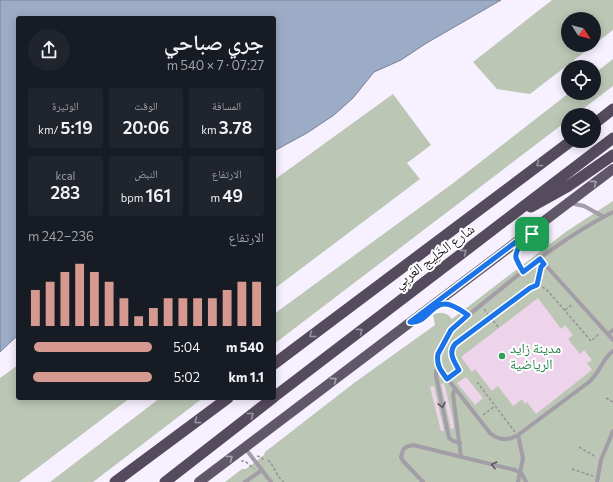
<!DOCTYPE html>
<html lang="ar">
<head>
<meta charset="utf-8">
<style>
	body { margin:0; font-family:Commissioner,"Noto Naskh Arabic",sans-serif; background:#20242c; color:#f1f3f6; direction:rtl; height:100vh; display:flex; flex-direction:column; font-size:15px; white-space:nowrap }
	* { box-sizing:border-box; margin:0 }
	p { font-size:13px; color:#9ea1a6 }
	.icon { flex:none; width:22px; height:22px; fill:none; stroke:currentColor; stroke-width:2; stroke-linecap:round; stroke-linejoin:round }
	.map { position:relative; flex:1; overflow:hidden; direction:ltr }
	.drawer { position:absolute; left:16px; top:16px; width:260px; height:384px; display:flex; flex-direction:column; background:#171b24; border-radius:4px; box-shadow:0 2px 10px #0003; direction:rtl }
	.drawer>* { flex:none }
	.needle { width:26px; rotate:126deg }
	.buttons { position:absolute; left:561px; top:12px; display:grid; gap:8px }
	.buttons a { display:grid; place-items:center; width:40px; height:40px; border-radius:50%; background:#171b24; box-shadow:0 2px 10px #0003; font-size:20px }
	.pin { position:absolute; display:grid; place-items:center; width:34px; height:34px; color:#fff; margin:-17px; border-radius:8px; box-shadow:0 2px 6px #0006 }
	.round { display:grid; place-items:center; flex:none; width:42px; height:42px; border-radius:21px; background:#20242c }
	.headline { display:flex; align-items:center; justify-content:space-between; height:68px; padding:0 12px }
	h1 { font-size:22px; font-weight:600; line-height:30px }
	.stats { display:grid; grid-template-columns:repeat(3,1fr); gap:6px; height:68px; padding:4px 12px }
	.stats div { display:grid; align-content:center; border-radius:4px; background:#20242c; text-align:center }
	.stats b { font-size:17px; font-weight:600 }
	.stats small { font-size:11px; font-weight:400 }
	.stats p { font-size:11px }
	.chart { height:112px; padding:8px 12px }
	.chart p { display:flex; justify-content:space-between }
	.chart svg { width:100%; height:72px; margin-top:4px; stroke:#d69990; stroke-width:6 }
	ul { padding:0 12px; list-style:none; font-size:13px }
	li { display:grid; grid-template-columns:64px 48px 1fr; align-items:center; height:30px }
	li i { height:10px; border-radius:5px; background:#d69990 }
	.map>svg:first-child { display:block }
	.green { fill:#bbc6b5; fill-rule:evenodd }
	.water { fill:#9dacc6; stroke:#788196 }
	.building { fill:#eed4ea }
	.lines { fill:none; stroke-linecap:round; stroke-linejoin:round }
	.path { stroke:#97919d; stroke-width:1.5; stroke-dasharray:3 2; stroke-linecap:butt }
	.service { stroke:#a29da7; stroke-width:4 }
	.primary { stroke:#605768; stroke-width:10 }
	.trunk { stroke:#544b5d; stroke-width:11 }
	.oneway { stroke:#98939e }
	.oneway2 { stroke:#a8a3ac }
	.oneway3 { stroke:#5b5660 }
	.route-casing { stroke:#fff; stroke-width:8 }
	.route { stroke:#1a73e8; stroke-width:5 }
	.leisure-dot { fill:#2e9e5b; stroke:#fff; stroke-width:1.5 }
	.labels { text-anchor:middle; stroke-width:4; stroke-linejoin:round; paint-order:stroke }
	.street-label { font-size:14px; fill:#211c25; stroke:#fff }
	.leisure-label { font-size:14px; fill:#27864d; stroke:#fff; text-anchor:start }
</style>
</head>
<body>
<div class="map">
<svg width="613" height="482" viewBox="0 0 613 482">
	<rect width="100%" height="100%" fill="#f7f0fe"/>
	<!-- green -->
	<path class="green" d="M552 0H613V30L530 94 497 89 473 62ZM568 19H594V45H568Z
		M613 59V86L575 115H568V120L274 344V314L452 184 569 93H594V74Z
		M393 94 431 145 407 163 420 179 274 289V180Z
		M613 201V482H225L242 469H246L264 455 265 452 354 383 435 325 433 315C440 311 447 312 452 319L567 231Z
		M18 365V398H130L19 482H0V378Z
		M160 398H203L93 482H50Z"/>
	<!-- water -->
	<path class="water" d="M0 0H501L425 44 401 60 374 72 353 98 334 115 307 133 274 151V18H18V335L0 352Z"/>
	<!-- building -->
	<path class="building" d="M538 298 561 329 565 325 573 335 568 339 580 354 584 350 592 360 587 363 592 370 536 414 527 402 525 404 522 399 513 406 498 386 492 391 475 369 472 372 461 357Z
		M466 377 483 398 475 405 457 383Z
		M444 383 452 416 454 428 451 429 441 384Z
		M434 386 444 431H441L430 387Z"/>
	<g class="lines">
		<!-- path -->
		<path class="path" d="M537 285 540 268
			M484 309 499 328
			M565 310 573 304
			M451 376 459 370C454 361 448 353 455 344L533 286H541L547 290 591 341 599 334
			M477 382 515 432
			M606 398 613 402
			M483 415 495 406
			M579 447 596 457
			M257 456 261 457 263 459 261 460
			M268 460C275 467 276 476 284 482
			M241 461H245L254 469
			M572 469 593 476"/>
		<!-- service -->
		<path class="service" d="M570 203 584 206 604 217
			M613 212C557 240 509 283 461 321 448 331 433 351 439 368L490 433C498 440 508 441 518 435L589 382C600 373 602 359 613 351
			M521 244C513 253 518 262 523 272
			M540 259 613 340
			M437 307C448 301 458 310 468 315
			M608 334 613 330
			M439 368 436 371V376L449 438 453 441 460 443
			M455 389 453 394 461 457
			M518 435 523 458 518 482
			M245 448 271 482
			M245 482 262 470
			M423 482 403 461 401 457 403 450 406 447 413 445 515 470 522 474 526 482
			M597 482 601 460 613 431"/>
		<!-- primary -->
		<path class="primary" d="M199 482 613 169"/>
		<!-- trunk -->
		<path class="trunk" d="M594 124 613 109
			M531 207 567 187 613 155
			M274 364 571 141
			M274 397 613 138
			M115 482 228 398
			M165 482 273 398"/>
	</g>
	<!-- one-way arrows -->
	<defs><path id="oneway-chevron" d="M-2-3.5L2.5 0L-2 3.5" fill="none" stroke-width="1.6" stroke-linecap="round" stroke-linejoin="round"/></defs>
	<g class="oneway">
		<use href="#oneway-chevron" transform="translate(539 164) rotate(143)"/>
		<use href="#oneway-chevron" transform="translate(464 252) rotate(-37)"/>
		<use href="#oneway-chevron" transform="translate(360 331) rotate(-37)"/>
		<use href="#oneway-chevron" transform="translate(312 335) rotate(143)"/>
		<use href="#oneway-chevron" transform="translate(251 415) rotate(-38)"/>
		<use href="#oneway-chevron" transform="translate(197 421) rotate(143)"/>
	</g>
	<g class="oneway2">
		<use href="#oneway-chevron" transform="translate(594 183) rotate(-37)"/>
		<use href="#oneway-chevron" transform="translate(334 380) rotate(-37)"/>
		<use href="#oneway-chevron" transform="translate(230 458) rotate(-37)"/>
	</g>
	<g class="oneway3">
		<use href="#oneway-chevron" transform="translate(442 405) rotate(78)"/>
		<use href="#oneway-chevron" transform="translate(494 465) rotate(-166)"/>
	</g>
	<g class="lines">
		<defs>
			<path id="route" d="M541 223C534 233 514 246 516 258 518 263 521 268 523 272L540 259 544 264 541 267 537 285 530 288 455 344C448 353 454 361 459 370L447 379C441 371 436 365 438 354L451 330 468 315C462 311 453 304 445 304 431 304 425 325 410 322Z"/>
		</defs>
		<!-- route casing -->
		<use href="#route" class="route-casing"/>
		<!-- route -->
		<use href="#route" class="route"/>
	</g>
	<!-- markers -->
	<circle class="leisure-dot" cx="502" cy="356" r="4"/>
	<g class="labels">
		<!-- street labels -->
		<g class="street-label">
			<text transform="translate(434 256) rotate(-37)" y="5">شارع الخَلِيج العَربِي</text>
		</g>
		<!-- leisure labels -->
		<g class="leisure-label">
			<text x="510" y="353">مدينة زايد<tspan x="510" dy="16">الرياضية</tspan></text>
		</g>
	</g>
</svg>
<div class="buttons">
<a><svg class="needle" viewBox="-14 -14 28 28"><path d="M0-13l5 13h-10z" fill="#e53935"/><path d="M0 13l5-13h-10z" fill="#9ea1a6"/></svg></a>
<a><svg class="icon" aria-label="locate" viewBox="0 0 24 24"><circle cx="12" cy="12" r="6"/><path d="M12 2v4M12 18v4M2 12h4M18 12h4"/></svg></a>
<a><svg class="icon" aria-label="layers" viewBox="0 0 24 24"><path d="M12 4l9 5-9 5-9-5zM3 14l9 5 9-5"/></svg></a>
</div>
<div class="pin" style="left:532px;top:234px;background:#1e9e55"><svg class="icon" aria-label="arrive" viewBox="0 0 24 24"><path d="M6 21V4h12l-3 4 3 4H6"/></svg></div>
<section class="drawer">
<div class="headline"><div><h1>جري صباحي</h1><p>07:27 · 7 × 540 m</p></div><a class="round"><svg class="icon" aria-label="share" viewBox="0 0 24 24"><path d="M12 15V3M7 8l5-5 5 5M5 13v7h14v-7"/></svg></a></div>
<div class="stats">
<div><p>المسافة</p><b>3.78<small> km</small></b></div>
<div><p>الوقت</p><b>20:06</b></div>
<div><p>الوتيرة</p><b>5:19<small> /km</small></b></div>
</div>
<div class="stats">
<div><p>الارتفاع</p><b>49<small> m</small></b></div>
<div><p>النبض</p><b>161<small> bpm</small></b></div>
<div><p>kcal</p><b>283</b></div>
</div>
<div class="chart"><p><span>الارتفاع</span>236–242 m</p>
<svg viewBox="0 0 160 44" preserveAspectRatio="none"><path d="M5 44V22M15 44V17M25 44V11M35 44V6M45 44V11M55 44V17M65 44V27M75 44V38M85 44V33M95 44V27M105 44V27M115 44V27M125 44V27M135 44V22M145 44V17M155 44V17"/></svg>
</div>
<ul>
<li><b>540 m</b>5:04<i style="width:95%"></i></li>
<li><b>1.1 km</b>5:02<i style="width:96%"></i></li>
</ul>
</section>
</div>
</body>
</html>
